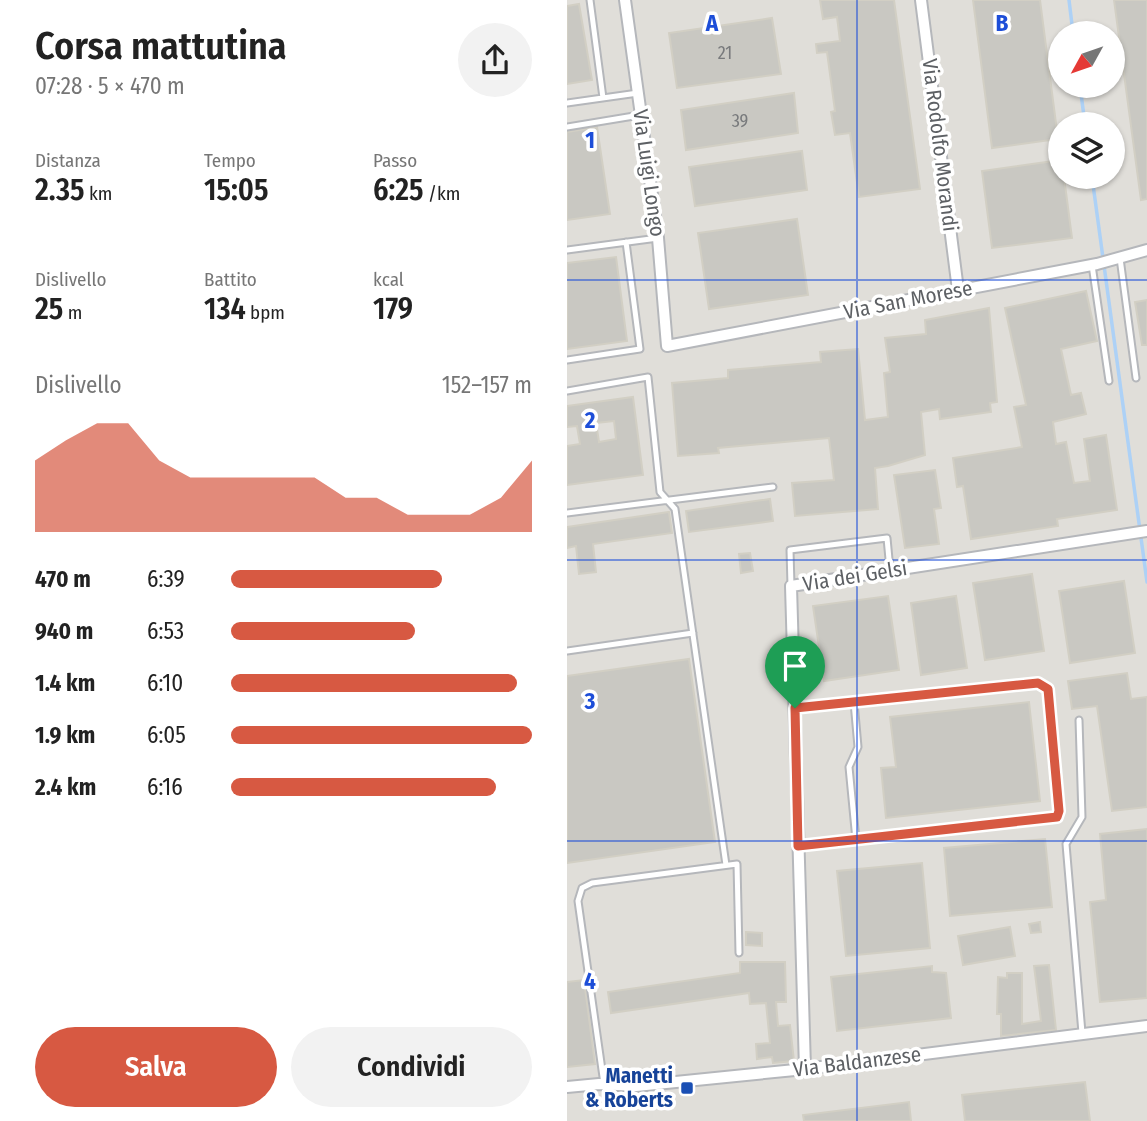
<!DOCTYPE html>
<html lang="it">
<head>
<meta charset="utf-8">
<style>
	body { margin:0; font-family:"Fira Sans Condensed",sans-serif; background:#f2f2f2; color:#222; height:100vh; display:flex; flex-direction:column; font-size:26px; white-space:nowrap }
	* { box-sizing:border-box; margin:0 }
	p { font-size:23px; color:#767676 }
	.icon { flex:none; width:38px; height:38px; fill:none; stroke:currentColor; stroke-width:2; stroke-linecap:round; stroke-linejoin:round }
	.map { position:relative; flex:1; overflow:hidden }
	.panel { display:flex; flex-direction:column; background:#fff; width:567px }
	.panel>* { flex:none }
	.needle { width:46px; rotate:230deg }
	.tools { position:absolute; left:481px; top:21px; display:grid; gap:14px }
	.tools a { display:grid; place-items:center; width:77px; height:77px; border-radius:50%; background:#fff; box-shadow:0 2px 5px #0004; font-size:35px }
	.pin { position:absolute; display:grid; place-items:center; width:60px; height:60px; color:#fff; margin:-72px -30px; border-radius:50% 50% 50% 0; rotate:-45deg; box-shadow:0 0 7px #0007 }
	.pin .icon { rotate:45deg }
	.round { display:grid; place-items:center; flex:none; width:74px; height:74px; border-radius:37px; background:#f2f2f2 }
	.summary { display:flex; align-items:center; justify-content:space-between; height:119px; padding:0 35px }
	h1 { font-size:38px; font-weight:600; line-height:52px }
	.stats { display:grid; grid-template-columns:repeat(3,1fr); gap:10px; height:119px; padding:7px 35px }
	.stats div { display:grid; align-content:center }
	.stats b { font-size:30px; font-weight:600 }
	.stats small { font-size:19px; font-weight:400 }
	.stats p { font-size:19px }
	.chart { height:196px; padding:14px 35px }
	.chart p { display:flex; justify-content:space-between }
	.chart svg { width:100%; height:126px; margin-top:7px; fill:#d75942; opacity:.7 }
	.button { display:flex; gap:14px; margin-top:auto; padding:14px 35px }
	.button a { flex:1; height:80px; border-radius:42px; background:#d75942; color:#fff; font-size:28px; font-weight:600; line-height:80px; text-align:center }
	.button a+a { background:#f2f2f2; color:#222 }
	ul { padding:0 35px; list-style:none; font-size:23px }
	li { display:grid; grid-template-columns:112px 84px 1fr; align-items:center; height:52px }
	li i { height:18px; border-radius:9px; background:#d75942 }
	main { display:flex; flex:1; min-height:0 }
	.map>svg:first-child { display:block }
	.industrial { fill:#e0ded9; fill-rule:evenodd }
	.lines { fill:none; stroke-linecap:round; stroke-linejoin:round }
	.stream { stroke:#add1f6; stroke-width:3.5 }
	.building { fill:#c9c8c2; stroke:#d2cfc4; stroke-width:2; fill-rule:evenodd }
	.service-casing { stroke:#b5b7bb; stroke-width:9 }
	.minor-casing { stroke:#b5b7bb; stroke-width:14 }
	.service { stroke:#fff; stroke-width:5 }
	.minor { stroke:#fff; stroke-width:10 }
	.route-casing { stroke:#fff; stroke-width:14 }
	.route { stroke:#d75942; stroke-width:9 }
	.grid { fill:none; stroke:#1d4ed8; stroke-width:2; stroke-opacity:0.55 }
	.transit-dot { fill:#1a4fb4; stroke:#fff; stroke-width:2.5 }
	.labels { text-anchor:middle; stroke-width:7; stroke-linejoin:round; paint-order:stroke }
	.number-label { font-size:18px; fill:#787a7c }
	.street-label { font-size:21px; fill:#5d6064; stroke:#fff }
	.transit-label { font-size:21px; font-weight:bold; fill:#164399; stroke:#fff; text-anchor:end }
	.grid-label { font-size:23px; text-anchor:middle; font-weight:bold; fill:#1d4ed8; stroke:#fff; stroke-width:7; stroke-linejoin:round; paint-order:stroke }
</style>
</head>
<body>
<main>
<section class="panel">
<div class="summary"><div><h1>Corsa mattutina</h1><p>07:28 · 5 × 470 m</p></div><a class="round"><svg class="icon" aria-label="share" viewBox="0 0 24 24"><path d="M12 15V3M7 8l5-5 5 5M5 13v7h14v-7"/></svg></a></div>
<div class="stats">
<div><p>Distanza</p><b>2.35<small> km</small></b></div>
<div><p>Tempo</p><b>15:05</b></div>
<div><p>Passo</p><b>6:25<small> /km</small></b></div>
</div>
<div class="stats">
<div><p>Dislivello</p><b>25<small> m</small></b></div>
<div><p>Battito</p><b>134<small> bpm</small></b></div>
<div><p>kcal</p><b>179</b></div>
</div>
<div class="chart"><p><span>Dislivello</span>152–157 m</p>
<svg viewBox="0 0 160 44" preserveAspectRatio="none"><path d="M0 44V19L10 12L20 6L30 6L40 19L50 25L60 25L70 25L80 25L90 25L100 32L110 32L120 38L130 38L140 38L150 32L160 19V44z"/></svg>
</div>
<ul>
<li><b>470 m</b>6:39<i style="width:70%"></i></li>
<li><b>940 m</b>6:53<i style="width:61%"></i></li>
<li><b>1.4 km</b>6:10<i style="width:95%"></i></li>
<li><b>1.9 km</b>6:05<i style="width:100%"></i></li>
<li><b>2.4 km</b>6:16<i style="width:88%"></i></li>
</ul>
<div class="button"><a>Salva</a><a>Condividi</a></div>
</section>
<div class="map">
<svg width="580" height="1121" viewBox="0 0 580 1121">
	<rect width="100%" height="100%" fill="#eeede5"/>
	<!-- industrial -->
	<path class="industrial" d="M0 0H580V1121H0ZM494 33H546V86H494ZM494 124H546V177H494Z"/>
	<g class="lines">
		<!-- stream -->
		<path class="stream" d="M502 0 506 33
			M513 86 518 124
			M525 177 580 582"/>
	</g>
	<!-- building -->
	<path class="building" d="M253 0H327L353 189 292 197 283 133 268 135 264 112 268 111 260 52 250 53 249 44 273 41 270 17 256 19Z
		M406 0H473L491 139 425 148Z
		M547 0H580V199L574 200Z
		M12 4 25 80 0 84V6Z
		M205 18 214 74 110 88 102 33Z
		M227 93 231 133 119 150 114 110Z
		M30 127 43 214 0 220V132Z
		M235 151 240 190 128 206 122 167Z
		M494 160V177H497L505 238 425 248 415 171Z
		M230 219 241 295 142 309 131 233Z
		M49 257 60 341 0 349V263Z
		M519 291 530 341 494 349 504 395 514 393 519 414 486 422 489 444 499 442 507 483 523 481 517 439 539 435 550 510 490 519 491 526 404 539 396 486 390 487 386 458 455 447 447 407 459 405 438 308Z
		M580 300V345H575L568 302Z
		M422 308 430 402 423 403 424 412 373 419 372 409 354 412 358 455 321 466 308 468 311 509 228 516 225 483 267 480 262 438 151 448 152 453 111 456 105 383 161 378V370L254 362 253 352 291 349 298 420 321 417 317 373 323 372 318 338 359 334 358 320Z
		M66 397 76 475 0 485V446L13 444 10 426 0 427V406ZM47 421 49 439 32 442 29 423Z
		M368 470 374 508 367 509 372 544 338 548 327 475Z
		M203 499 206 521 122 532 119 511Z
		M102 512 105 533 26 544 29 572 12 574 9 546 0 548V527Z
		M183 553 186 571 174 573 172 554Z
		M465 574 477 651 418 660 406 583Z
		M557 581 568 653 503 663 492 591Z
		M321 596 332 670 257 681 246 606Z
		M389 596 400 668 354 675 344 603Z
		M122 659 148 842 0 863V676Z
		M560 673 564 699 580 697V807L545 811 530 706 505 709 501 681Z
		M462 702 473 801 319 818 314 768 329 767 323 717Z
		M580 829V998L533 1002 523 902 539 900 533 834Z
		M478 839 485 907 383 916 377 848Z
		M355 863 363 948 279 956 270 871Z
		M473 922 474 932 464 933 462 924Z
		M443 927 448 956 396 965 391 936Z
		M179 932 195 933V946L179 945Z
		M173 962H218L219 1002H209L211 1026 223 1025 227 1061 206 1063 205 1057 190 1059 189 1044 203 1043 199 1003 183 1004 182 993 44 1013 41 992 173 973Z
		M482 965 489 1030 434 1036V1014H430L431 977 440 978V973H455V1024L474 1021 467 966Z
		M365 966V972L379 973 384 1018 270 1031 264 977Z
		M17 980 28 1064 0 1067V982Z
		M518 1082 523 1121H398L395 1095Z
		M342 1102 344 1121H237L236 1115Z"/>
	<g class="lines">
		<defs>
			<path id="service" d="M23 0 36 98
				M0 103 71 93
				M0 127 73 115
				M0 250 91 238
				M553 258 569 378
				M525 265 542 381
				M0 360 73 349 59 242
				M0 391 81 377 93 492 108 509 159 865
				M0 513 206 487
				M224 586 223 550 320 538 323 570
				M0 651 126 633
				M287 702 291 747 282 767 289 840
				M227 708 471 683 481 689 492 811V814L487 818 233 846
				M512 720 515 817 499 844 515 1033
				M37 1084 11 901 15 888 25 883 170 864 172 953"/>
			<path id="minor" d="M58 0 91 238 100 346 530 264 580 250
				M354 0 391 290
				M238 1069 224 586 580 531
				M0 1087 32 1084 69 1086 238 1069 580 1026"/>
		</defs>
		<!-- service casing -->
		<use href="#service" class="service-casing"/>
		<!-- minor casing -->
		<use href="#minor" class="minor-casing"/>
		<!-- service -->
		<use href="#service" class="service"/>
		<!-- minor -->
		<use href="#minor" class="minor"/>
	</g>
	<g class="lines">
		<defs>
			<path id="route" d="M471 683 481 689 492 811 490 817 231 846 228 708Z"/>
		</defs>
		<!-- route casing -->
		<use href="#route" class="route-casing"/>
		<!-- route -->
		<use href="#route" class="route"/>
	</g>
	<!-- grid -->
	<path class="grid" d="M290 0V1121M0 280H580M0 560H580M0 841H580"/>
	<!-- markers -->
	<rect class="transit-dot" x="113" y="1081" width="14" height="14" rx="3.5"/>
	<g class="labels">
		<!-- number labels -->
		<g class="number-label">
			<text x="158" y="59">21</text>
			<text x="173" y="127">39</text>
		</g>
		<!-- street labels -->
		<g class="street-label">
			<text transform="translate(373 145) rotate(83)" y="7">Via Rodolfo Morandi</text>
			<text transform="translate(82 173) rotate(82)" y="7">Via Luigi Longo</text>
			<text transform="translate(341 300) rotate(-11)" y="7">Via San Morese</text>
			<text transform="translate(288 576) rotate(-9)" y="7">Via dei Gelsi</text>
			<text transform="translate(290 1062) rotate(-7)" y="7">Via Baldanzese</text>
		</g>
		<!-- transit labels -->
		<g class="transit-label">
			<text x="106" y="1083">Manetti<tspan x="106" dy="24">&amp; Roberts</tspan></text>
		</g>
	</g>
	<g class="grid-label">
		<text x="145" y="31">A</text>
		<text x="435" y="31">B</text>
		<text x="23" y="148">1</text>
		<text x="23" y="428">2</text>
		<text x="23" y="709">3</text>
		<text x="23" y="989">4</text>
	</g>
</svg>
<div class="tools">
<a><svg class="needle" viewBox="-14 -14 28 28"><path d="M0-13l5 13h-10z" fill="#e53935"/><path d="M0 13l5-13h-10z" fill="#767676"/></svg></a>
<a><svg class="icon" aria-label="layers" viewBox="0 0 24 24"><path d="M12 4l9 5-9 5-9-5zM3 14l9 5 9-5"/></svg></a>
</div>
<div class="pin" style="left:228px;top:708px;background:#1e9e55"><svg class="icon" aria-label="arrive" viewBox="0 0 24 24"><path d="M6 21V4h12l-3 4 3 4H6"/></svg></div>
</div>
</main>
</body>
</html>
